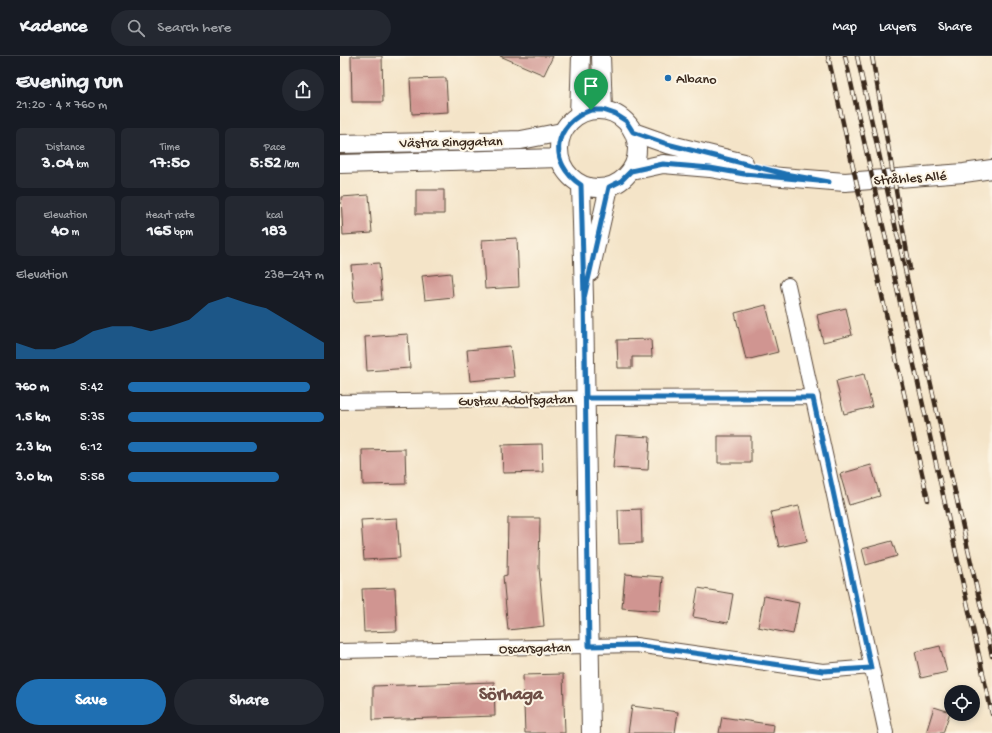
<!DOCTYPE html>
<html lang="en">
<head>
<meta charset="utf-8">
<style>
	body { margin:0; font-family:"Gochi Hand",sans-serif; background:#242831; color:#f1f3f6; height:100vh; display:flex; flex-direction:column; font-size:15px; white-space:nowrap }
	* { box-sizing:border-box; margin:0 }
	p { font-size:13px; color:#9ea1a6 }
	.icon { flex:none; width:22px; height:22px; fill:none; stroke:currentColor; stroke-width:2; stroke-linecap:round; stroke-linejoin:round }
	.map { position:relative; flex:1; overflow:hidden }
	.drawer { display:flex; flex-direction:column; background:#171b24; width:340px }
	.drawer>* { flex:none }
	.fabs { position:absolute; left:604px; top:629px; display:grid; gap:8px }
	.fabs a { display:grid; place-items:center; width:36px; height:36px; border-radius:50%; background:#171b24; box-shadow:0 2px 6px #0003; font-size:20px }
	.pin { position:absolute; display:grid; place-items:center; width:34px; height:34px; color:#fff; margin:-41px -17px; border-radius:50% 50% 50% 0; rotate:-45deg; box-shadow:0 0 4px #0007 }
	.pin .icon { rotate:45deg }
	.round { display:grid; place-items:center; flex:none; width:42px; height:42px; border-radius:21px; background:#242831 }
	.overview { display:flex; align-items:center; justify-content:space-between; height:68px; padding:0 16px }
	h1 { font-size:22px; font-weight:700; line-height:30px }
	.metrics { display:grid; grid-template-columns:repeat(3,1fr); gap:6px; height:68px; padding:4px 16px }
	.metrics div { display:grid; align-content:center; border-radius:6px; background:#242831; text-align:center }
	.metrics b { font-size:17px; font-weight:700 }
	.metrics small { font-size:11px; font-weight:400 }
	.metrics p { font-size:11px }
	.chart { height:112px; padding:8px 16px }
	.chart p { display:flex; justify-content:space-between }
	.chart svg { width:100%; height:72px; margin-top:4px; fill:#1f6fb2; opacity:.7 }
	.primary-button { display:flex; gap:8px; margin-top:auto; padding:8px 16px }
	.primary-button a { flex:1; height:46px; border-radius:24px; background:#1f6fb2; color:#fff; font-size:16px; font-weight:700; line-height:46px; text-align:center }
	.primary-button a+a { background:#242831; color:#f1f3f6 }
	ul { padding:0 16px; list-style:none; font-size:13px }
	li { display:grid; grid-template-columns:64px 48px 1fr; align-items:center; height:30px }
	li i { height:10px; border-radius:5px; background:#1f6fb2 }
	header { display:flex; align-items:center; gap:24px; box-sizing:border-box; height:56px; padding:0 20px; background:#171b24; border-bottom:1px solid #363941 }
	header strong { font-size:19px }
	nav { display:flex; gap:22px; margin-inline-start:auto; font-size:14px }
	.search { width:280px; height:36px; background:#242831; display:flex; align-items:center; gap:10px; box-sizing:border-box; padding:0 14px; border-radius:22px; color:#9ea1a6; font-size:15px }
	main { display:flex; flex:1; min-height:0 }
	.map>svg:first-child { display:block }
	.building { fill:#d09591 }
	.lines { fill:none; stroke-linecap:round; stroke-linejoin:round }
	.minor-casing { stroke:#574638; stroke-width:16 }
	.tertiary-casing { stroke:#574638; stroke-width:20 }
	.minor { stroke:#fff; stroke-width:14 }
	.tertiary { stroke:#fff; stroke-width:18 }
	.rail-casing { stroke:#3b2a1e; stroke-width:4.5 }
	.rail { stroke:#fcf5e5; stroke-width:3; stroke-dasharray:9; stroke-linecap:butt }
	.route-casing { stroke:#fff; stroke-width:8 }
	.route { stroke:#1f6fb2; stroke-width:5 }
	.poi-dot { fill:#1f6fb2; stroke:#fcf5e5; stroke-width:1.5 }
	.labels { text-anchor:middle; stroke-width:4; stroke-linejoin:round; paint-order:stroke }
	.poi-label { font-size:14px; fill:#3b2a1e; stroke:#fcf5e5; text-anchor:start }
	.street-label { font-size:14px; fill:#3b2a1e; stroke:#fcf5e5 }
	.district-label { font-size:18px; font-weight:bold; fill:#6f4f46; stroke:#fcf5e5 }
</style>
</head>
<body>
<header>
<strong>Kadence</strong>
<div class="search"><svg class="icon" aria-label="search" viewBox="0 0 24 24"><circle cx="10" cy="10" r="6"/><path d="M15 15l6 6"/></svg>Search here</div>
<nav><a>Map</a><a>Layers</a><a>Share</a></nav>
</header>
<main>
<section class="drawer">
<div class="overview"><div><h1>Evening run</h1><p>21:20 · 4 × 760 m</p></div><a class="round"><svg class="icon" aria-label="share" viewBox="0 0 24 24"><path d="M12 15V3M7 8l5-5 5 5M5 13v7h14v-7"/></svg></a></div>
<div class="metrics">
<div><p>Distance</p><b>3.04<small> km</small></b></div>
<div><p>Time</p><b>17:50</b></div>
<div><p>Pace</p><b>5:52<small> /km</small></b></div>
</div>
<div class="metrics">
<div><p>Elevation</p><b>40<small> m</small></b></div>
<div><p>Heart rate</p><b>165<small> bpm</small></b></div>
<div><p>kcal</p><b>183</b></div>
</div>
<div class="chart"><p><span>Elevation</span>238–247 m</p>
<svg viewBox="0 0 160 44" preserveAspectRatio="none"><path d="M0 44V34L10 38L20 38L30 34L40 27L50 24L60 24L70 27L80 24L90 20L100 10L110 6L120 10L130 13L140 20L150 27L160 34V44z"/></svg>
</div>
<ul>
<li><b>760 m</b>5:42<i style="width:93%"></i></li>
<li><b>1.5 km</b>5:35<i style="width:100%"></i></li>
<li><b>2.3 km</b>6:12<i style="width:66%"></i></li>
<li><b>3.0 km</b>5:58<i style="width:77%"></i></li>
</ul>
<div class="primary-button"><a>Save</a><a>Share</a></div>
</section>
<div class="map">
<svg width="652" height="677" viewBox="0 0 652 677">
	<rect width="100%" height="100%" fill="#fcf5e5"/>
	<filter id="ink" filterUnits="userSpaceOnUse"><feTurbulence type="fractalNoise" baseFrequency=".025" numOctaves="2"/><feDisplacementMap in="SourceGraphic" scale="8" xChannelSelector="R" yChannelSelector="G"/><feConvolveMatrix kernelMatrix="1 2 1 2 8 2 1 2 1" color-interpolation-filters="sRGB"/></filter>
	<filter id="wash" filterUnits="userSpaceOnUse"><feTurbulence type="fractalNoise" baseFrequency=".012" numOctaves="4" result="noise"/><feDisplacementMap in="SourceGraphic" scale="16" xChannelSelector="R" yChannelSelector="G"/><feGaussianBlur stdDeviation="0.9" result="paint"/><feColorMatrix in="noise" values="0 0 0 0 0 0 0 0 0 0 0 0 0 0 0 0 0 1.4 0 .05"/><feComposite in="paint" operator="in"/></filter>
	<g filter="url(#wash)">
		<rect width="100%" height="100%" fill="#f4e4c8"/>
		<g id="blocks">
			<!-- building -->
			<path class="building" d="M11 0H42L43 46H12Z
				M160 0H213L204 19Z
				M106 22 108 56 72 58 70 23Z
				M76 134H104V158H76Z
				M29 139 32 177 3 179 1 141Z
				M177 182 179 231 145 233 142 184Z
				M39 207 42 244 14 246 11 209Z
				M111 217 113 241 85 244 82 220Z
				M426 249 438 296 406 304 395 257Z
				M506 252 512 279 483 286 477 259Z
				M68 278 70 312 27 315 25 281Z
				M311 283 312 301H292V312H278L277 284Z
				M170 290 174 321 130 325 127 294Z
				M524 318 532 351 504 358 496 325Z
				M276 379 310 381 308 414 273 412Z
				M378 380H411V407H378Z
				M202 388 203 416 163 417 162 389Z
				M65 393 66 428 23 429 22 394Z
				M531 409 540 440 509 449 500 418Z
				M459 450 467 485 439 491 431 456Z
				M301 453 302 487 279 488 278 454Z
				M57 462 60 502 24 504 21 464Z
				M168 462H200L199 511 204 570 168 574 163 520 167 519Z
				M552 485 557 500 526 509 522 493Z
				M285 518 323 521 320 555 282 552Z
				M55 532 57 575 24 576 22 533Z
				M358 532 393 538 388 567 353 561Z
				M424 540 459 547 453 578 418 571Z
				M600 590 607 616 581 622 575 596Z
				M223 618 225 677H185L183 619Z
				M154 626 155 660 33 664V630Z
				M292 650 338 656 335 677H288Z
				M594 651 610 656 603 677H586Z
				M382 661 434 669 433 677H379Z"/>
		</g>
	</g>
	<g filter="url(#ink)">
		<use href="#blocks" fill-opacity="0" stroke="#574638" stroke-width="1"/>
		<g class="lines">
			<defs>
				<path id="minor" d="M448 229 546 677
					M0 346 246 342 473 341
					M0 595 296 589 483 615 531 611"/>
				<path id="tertiary" d="M261 0 263 54
					M219 93a39 39 0 1 1 78 0a39 39 0 1 1-78 0Z
					M239 59 241 0
					M293 76 327 88 404 107
					M0 88 181 84 222 76
					M0 108 220 102
					M291 115 323 108 370 112 404 118 505 126 624 117 652 113
					M241 129 244 242 251 677
					M250 216 269 131"/>
			</defs>
			<!-- minor casing -->
			<use href="#minor" class="minor-casing"/>
			<!-- tertiary casing -->
			<use href="#tertiary" class="tertiary-casing"/>
			<!-- minor -->
			<use href="#minor" class="minor"/>
			<!-- tertiary -->
			<use href="#tertiary" class="tertiary"/>
			<defs>
				<path id="rail" d="M488 0 588 444
					M505 0 652 658
					M517 0 652 600
					M532 0 570 213"/>
			</defs>
			<!-- rail casing -->
			<use href="#rail" class="rail-casing"/>
			<!-- rail -->
			<use href="#rail" class="rail"/>
		</g>
	</g>
	<g class="lines" filter="url(#ink)">
		<defs>
			<path id="route" d="M251 54C213 68 207 106 241 129L244 242 249 590 296 589 483 615 531 612 473 342H246L244 242 269 131 281 125 291 115 323 108 370 112 404 118 489 126 445 118 327 88 293 76 286 65 275 58 263 54H251"/>
		</defs>
		<!-- route casing -->
		<use href="#route" class="route-casing"/>
		<!-- route -->
		<use href="#route" class="route"/>
	</g>
	<!-- markers -->
	<circle class="poi-dot" cx="328" cy="22" r="4"/>
	<g class="labels">
		<!-- poi labels -->
		<g class="poi-label">
			<text x="336" y="27">Albano</text>
		</g>
		<!-- street labels -->
		<g class="street-label">
			<text transform="translate(111 85) rotate(-1)" y="5">Västra Ringgatan</text>
			<text transform="translate(570 121) rotate(-4)" y="5">Stråhles Allé</text>
			<text transform="translate(176 343) rotate(-1)" y="5">Gustav Adolfsgatan</text>
			<text transform="translate(195 591) rotate(-1)" y="5">Oscarsgatan</text>
		</g>
		<!-- district labels -->
		<g class="district-label">
			<text x="171" y="643">Sörhaga</text>
		</g>
	</g>
</svg>
<div class="fabs">
<a><svg class="icon" aria-label="locate" viewBox="0 0 24 24"><circle cx="12" cy="12" r="6"/><path d="M12 2v4M12 18v4M2 12h4M18 12h4"/></svg></a>
</div>
<div class="pin" style="left:251px;top:54px;background:#1e9e55"><svg class="icon" aria-label="arrive" viewBox="0 0 24 24"><path d="M6 21V4h12l-3 4 3 4H6"/></svg></div>
</div>
</main>
</body>
</html>
